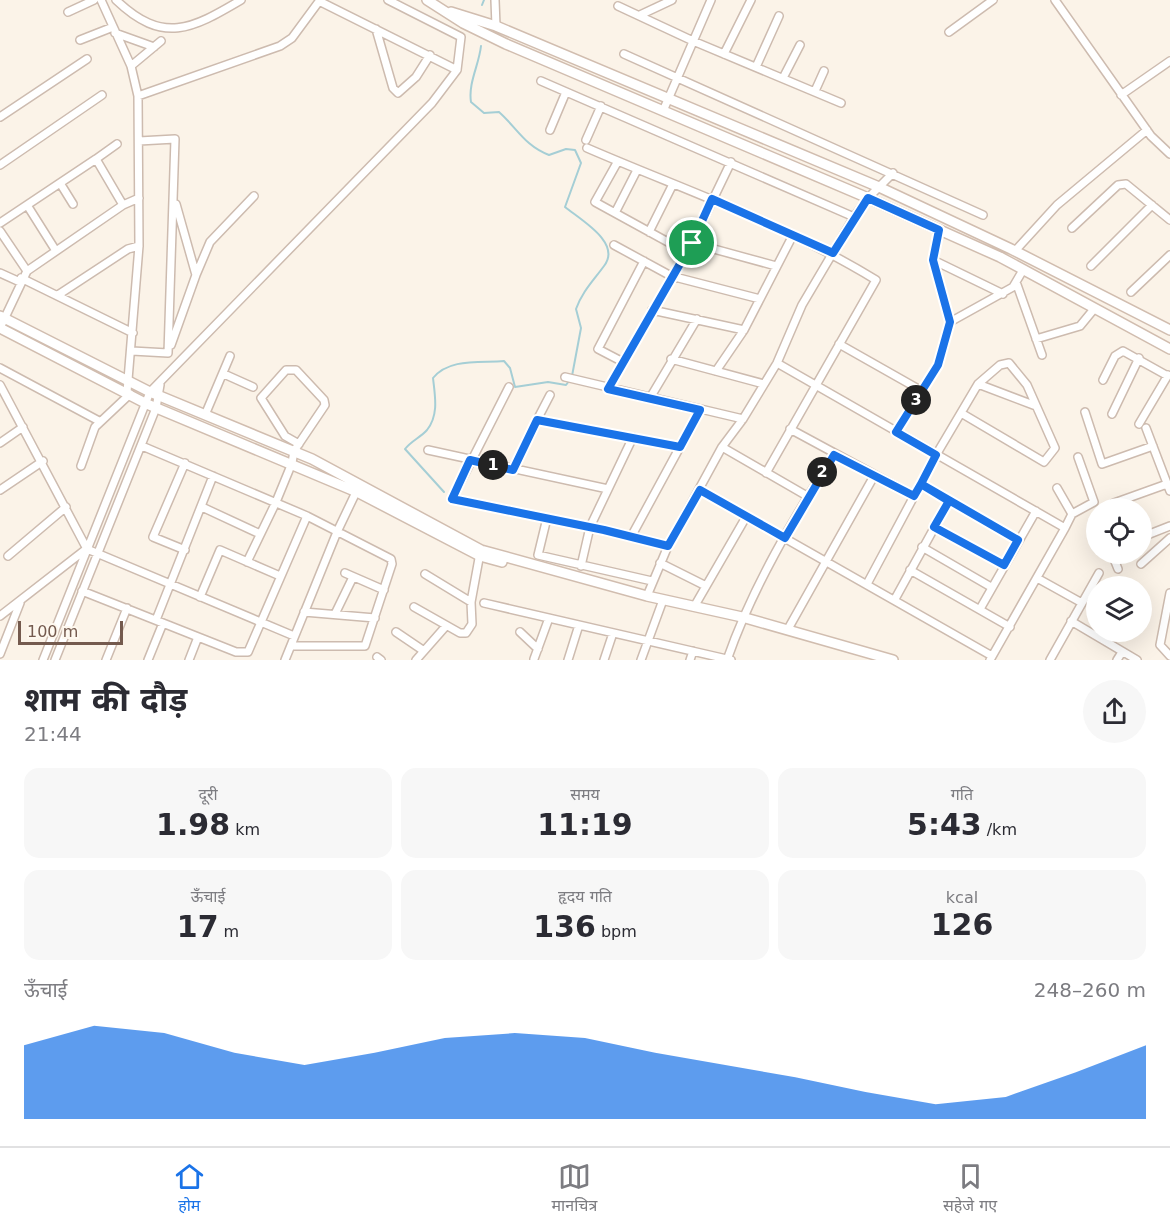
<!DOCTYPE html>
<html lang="hi">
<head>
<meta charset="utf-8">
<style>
	body { margin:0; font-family:"DejaVu Sans","Noto Sans Devanagari",sans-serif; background:#f7f7f7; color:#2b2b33; height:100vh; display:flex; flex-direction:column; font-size:22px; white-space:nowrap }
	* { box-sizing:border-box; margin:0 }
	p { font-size:20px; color:#7c7c81 }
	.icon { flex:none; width:33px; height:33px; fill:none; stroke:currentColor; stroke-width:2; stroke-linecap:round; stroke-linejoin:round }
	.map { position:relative; height:660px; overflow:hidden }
	.side { display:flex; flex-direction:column; background:#fff; flex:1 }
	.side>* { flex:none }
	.tools { position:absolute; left:1086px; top:498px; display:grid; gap:12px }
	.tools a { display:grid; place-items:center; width:66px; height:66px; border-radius:50%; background:#fff; box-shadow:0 6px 24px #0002; font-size:30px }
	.scale { position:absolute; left:18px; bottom:15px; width:105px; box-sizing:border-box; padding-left:6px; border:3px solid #745a4e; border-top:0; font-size:16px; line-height:21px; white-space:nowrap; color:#745a4e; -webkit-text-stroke:4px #fef8ef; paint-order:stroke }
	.pin { position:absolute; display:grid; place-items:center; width:51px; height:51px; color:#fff; margin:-26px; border:3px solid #fff; border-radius:50%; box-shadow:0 2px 6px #0007 }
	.km { position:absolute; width:30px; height:30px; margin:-15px; border-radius:50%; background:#222; color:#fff; font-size:16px; line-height:30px; text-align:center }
	.round { display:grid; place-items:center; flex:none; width:63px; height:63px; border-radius:32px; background:#f7f7f7 }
	.summary { display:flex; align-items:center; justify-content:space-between; height:102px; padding:0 24px }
	h1 { font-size:33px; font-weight:700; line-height:45px }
	.metrics { display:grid; grid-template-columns:repeat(3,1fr); gap:9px; height:102px; padding:6px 24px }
	.metrics div { display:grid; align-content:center; border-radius:15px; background:#f7f7f7; text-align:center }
	.metrics b { font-size:30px; font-weight:700 }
	.metrics small { font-size:16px; font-weight:400 }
	.metrics p { font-size:16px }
	.chart { height:168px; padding:12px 24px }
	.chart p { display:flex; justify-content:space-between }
	.chart svg { width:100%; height:108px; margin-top:6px; fill:#1a73e8; opacity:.7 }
	.tab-bar { display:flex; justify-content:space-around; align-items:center; height:84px; border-top:2px solid #e1e1e2; background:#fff; font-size:16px; color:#7c7c81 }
	.tab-bar a { display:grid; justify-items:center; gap:3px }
	.tab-bar .selected { color:#1a73e8 }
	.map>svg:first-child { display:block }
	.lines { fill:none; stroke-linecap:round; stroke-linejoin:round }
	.stream { stroke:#a5ced5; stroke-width:2 }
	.street-casing { stroke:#cdbbaf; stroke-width:10 }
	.secondary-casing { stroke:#d1bdaf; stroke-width:12 }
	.street { stroke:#fff; stroke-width:7 }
	.secondary { stroke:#fff; stroke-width:9 }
	.route-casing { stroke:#fff; stroke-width:12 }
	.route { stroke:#1a73e8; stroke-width:8 }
</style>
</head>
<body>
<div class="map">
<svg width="1170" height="660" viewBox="0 0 1170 660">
	<rect width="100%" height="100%" fill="#fbf3e8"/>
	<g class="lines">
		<!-- stream -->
		<path class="stream" d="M482 5 484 0
			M481 46C479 65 468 83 471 102L484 113 499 112C517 128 525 146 549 155L566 149 575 150 581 163 565 207C581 220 622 243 604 266 593 281 582 292 576 309L581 328 572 376
			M444 492 405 449C411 441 421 437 427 430 439 415 435 396 433 378 449 358 480 363 504 361L510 368 515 387 548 382 566 385 569 381"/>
		<defs>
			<path id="street" d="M101 0 131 66 138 96 139 246 127 392
				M116 0C163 45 192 29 241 0
				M495 0 496 26
				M1055 0 1151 136 1170 154
				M319 1 457 70
				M618 6 693 41 841 103
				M68 12 94 0
				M640 15 672 0
				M376 29 393 88 398 93 416 77 430 55
				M949 32 993 0
				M115 33 154 47
				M80 40 113 27
				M624 54 983 215
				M724 54 751 0
				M131 66 161 41
				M756 67 779 16
				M783 78 800 45
				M541 81 854 217
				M815 91 824 71
				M1121 95 1170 61
				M138 96 280 46 292 38 320 0
				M663 111 711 0
				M0 117 87 59
				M550 130 566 92
				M586 140 601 106
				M587 148C684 190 785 224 876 280L766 473
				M96 159 117 144
				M618 161 595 202 686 252
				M0 165 102 95
				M60 183 73 204
				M27 205 56 251
				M615 213 637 170
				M0 223 96 159 123 205
				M1072 228 1118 185 1126 184 1170 220
				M0 231 27 271
				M649 232 673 184
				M692 243 776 266
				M614 245 671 276 760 299
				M1015 251 1057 205 1147 130
				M933 260 1003 294
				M1091 266 1152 205
				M0 273 20 282
				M196 275 210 242 254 196
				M21 278 133 333
				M1016 282 1042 355
				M1131 292 1170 255
				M58 295 128 249 139 246
				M652 310 744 330
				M950 322 1013 287 1023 270
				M0 328 27 271 123 205 139 198
				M1036 339 1080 326 1094 309
				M839 344 922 391
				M171 345 196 275 176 204
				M132 351 168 353 175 139 139 141
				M671 359 764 384
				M623 362 598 349 644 261
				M777 363 1065 528 990 660
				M0 368 99 421
				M716 371 744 330 793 235
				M224 374 253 387
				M565 377 743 419
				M1103 380 1115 356 1123 351 1166 375
				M978 384 1036 406
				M0 385 87 549 294 636
				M509 387 452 499 604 530 668 546
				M608 389 692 243 731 162
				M650 398 697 319
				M1085 412 1102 464 1153 446
				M1112 414 1139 358
				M205 415 230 356
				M537 420 550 395
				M1139 424 1168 375
				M1146 428 1170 491
				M790 429 914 496
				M896 432 938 365 950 322 933 260 939 230
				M0 443 23 427
				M142 446 307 516 391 559 392 564 365 646H291
				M722 447 807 496
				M428 450 608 489
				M185 463 153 537 185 550
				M81 466 95 427 130 394
				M513 470 537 420 680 447
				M921 484 1018 540
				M1057 488 1072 514
				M0 490 43 461
				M700 490 992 656
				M1114 503 1167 484
				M202 507 260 534
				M547 518 538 555 652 581
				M934 527 1004 565
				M1065 528 1072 514 1094 502 1078 457
				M631 537 700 410
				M1142 537 1170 526
				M922 547 991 587
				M1112 554 1118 569
				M8 556 66 507
				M247 562 276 502 292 463 294 451 325 405 324 400 296 370H286L261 398 285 436 299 444
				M660 563 706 586
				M1141 564 1170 538
				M581 566 590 527 633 437
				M910 570 1010 627
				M345 573 384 590
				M425 574 471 602
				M1037 578 1082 603
				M867 584 936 455 978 384 1000 365 1009 363 1027 385 1055 448 1044 462 961 413
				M82 591 236 652H248L307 516
				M1170 593 1160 645 1170 656
				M647 596 668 546 722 447 743 419 777 363 802 305 854 217 868 198 893 173
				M200 597 220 550 280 576
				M895 599 949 501
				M484 603 731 660
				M414 607 460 633H466L472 624 471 602 480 553
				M694 607 746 517
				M980 609 1036 511
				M304 612 375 618
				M335 614 353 577
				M0 616 85 550
				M156 620 213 476
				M1071 621 1137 660
				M788 629 874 476
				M396 632 424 651
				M520 632 538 649
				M0 654 20 603
				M377 657 381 660
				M534 659 549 618
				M43 660 150 392 432 103 457 70 461 37 388 0
				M55 660 156 408 160 385
				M106 660 127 608
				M148 660 163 623
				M189 660 198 637
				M285 660 337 532 358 488
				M416 660 446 626
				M568 660 579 625
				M604 660 613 633
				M641 660 663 600
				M690 660 693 651
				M727 660C752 588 793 519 834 455
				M1050 660 1099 573
				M1117 660 1122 652"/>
			<path id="secondary" d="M427 0 463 23 506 44 868 198 1000 257 1170 349
				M451 12 496 26 879 187 1011 249 1170 330
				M0 316 150 392 312 459 481 550 647 596 742 617 893 660
				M0 328 147 404 357 492 480 556 502 562"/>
		</defs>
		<!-- street casing -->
		<use href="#street" class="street-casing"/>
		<!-- secondary casing -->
		<use href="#secondary" class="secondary-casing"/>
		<!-- street -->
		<use href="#street" class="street"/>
		<!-- secondary -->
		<use href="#secondary" class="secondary"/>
	</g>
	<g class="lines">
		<defs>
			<path id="route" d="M692 243 608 389 700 410 680 447 537 420 513 470 470 460 452 499 604 530 668 546 700 490 785 538 834 455 914 496 921 484 1018 540 1004 565 934 527 949 501 921 484 936 455 896 432 938 365 950 322 933 260 939 230 868 198 833 253 712 199 692 243"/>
		</defs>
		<!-- route casing -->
		<use href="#route" class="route-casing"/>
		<!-- route -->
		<use href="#route" class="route"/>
	</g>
</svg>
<div class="tools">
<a><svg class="icon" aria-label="locate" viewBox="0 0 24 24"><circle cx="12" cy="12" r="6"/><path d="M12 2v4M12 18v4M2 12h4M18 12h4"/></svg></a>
<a><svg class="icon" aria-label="layers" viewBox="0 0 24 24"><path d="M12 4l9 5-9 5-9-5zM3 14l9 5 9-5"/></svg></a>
</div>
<div class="scale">100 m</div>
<div class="pin" style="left:692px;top:243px;background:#1e9e55"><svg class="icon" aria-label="arrive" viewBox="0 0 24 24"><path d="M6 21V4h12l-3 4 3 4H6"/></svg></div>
<b class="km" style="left:493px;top:465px">1</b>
<b class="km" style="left:822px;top:472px">2</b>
<b class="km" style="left:916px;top:400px">3</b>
</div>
<section class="side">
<div class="summary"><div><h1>शाम की दौड़</h1><p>21:44</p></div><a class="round"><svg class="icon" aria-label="share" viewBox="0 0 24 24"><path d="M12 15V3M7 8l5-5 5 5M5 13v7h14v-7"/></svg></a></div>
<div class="metrics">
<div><p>दूरी</p><b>1.98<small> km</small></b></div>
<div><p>समय</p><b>11:19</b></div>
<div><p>गति</p><b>5:43<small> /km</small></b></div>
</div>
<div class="metrics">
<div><p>ऊँचाई</p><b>17<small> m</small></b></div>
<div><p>हृदय गति</p><b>136<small> bpm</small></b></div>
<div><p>kcal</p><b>126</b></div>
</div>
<div class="chart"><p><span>ऊँचाई</span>248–260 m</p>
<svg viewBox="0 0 160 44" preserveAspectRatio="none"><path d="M0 44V14L10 6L20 9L30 17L40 22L50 17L60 11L70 9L80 11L90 17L100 22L110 27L120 33L130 38L140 35L150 25L160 14V44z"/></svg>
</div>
</section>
<nav class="tab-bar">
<a class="selected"><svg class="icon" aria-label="home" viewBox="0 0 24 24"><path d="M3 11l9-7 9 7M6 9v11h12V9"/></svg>होम</a>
<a><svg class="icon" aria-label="map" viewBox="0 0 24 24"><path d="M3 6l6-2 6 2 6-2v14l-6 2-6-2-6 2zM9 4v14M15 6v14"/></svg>मानचित्र</a>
<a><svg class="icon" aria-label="saved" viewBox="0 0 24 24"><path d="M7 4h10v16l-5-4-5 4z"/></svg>सहेजे गए</a>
</nav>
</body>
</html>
